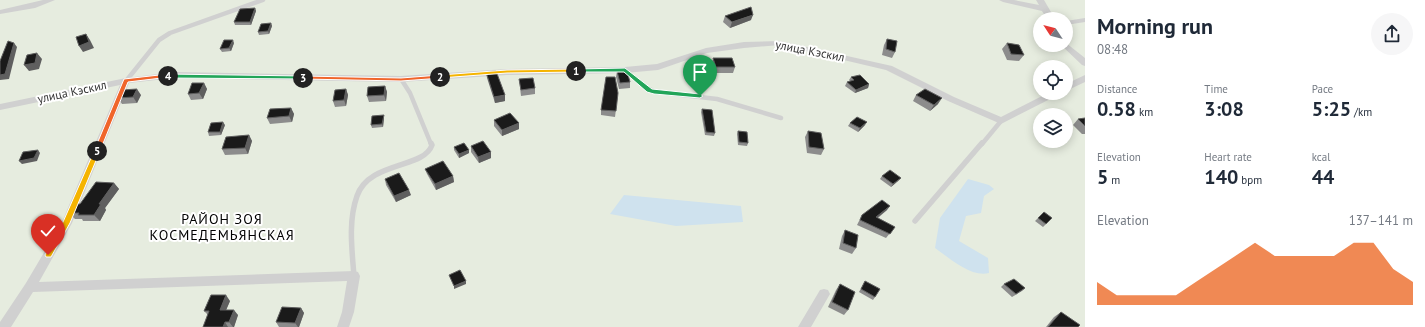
<!DOCTYPE html>
<html lang="en">
<head>
<meta charset="utf-8">
<style>
	body { margin:0; font-family:"PT Sans",sans-serif; background:#f6f6f7; color:#1f2937; height:100vh; display:flex; flex-direction:column; font-size:15px; white-space:nowrap }
	* { box-sizing:border-box; margin:0 }
	p { font-size:13px; color:#747a83 }
	.icon { flex:none; width:22px; height:22px; fill:none; stroke:currentColor; stroke-width:2; stroke-linecap:round; stroke-linejoin:round }
	.map { position:relative; flex:1; overflow:hidden }
	.side { display:flex; flex-direction:column; background:#fff; width:340px }
	.side>* { flex:none }
	.needle { width:26px; rotate:306deg }
	.buttons { position:absolute; left:1033px; top:12px; display:grid; gap:8px }
	.buttons a { display:grid; place-items:center; width:40px; height:40px; border-radius:50%; background:#fff; box-shadow:0 2px 10px #0003; font-size:20px }
	.pin { position:absolute; display:grid; place-items:center; width:34px; height:34px; color:#fff; margin:-41px -17px; border-radius:50% 50% 50% 0; rotate:-45deg; box-shadow:0 0 4px #0007 }
	.pin .icon { rotate:45deg }
	.km { position:absolute; width:20px; height:20px; margin:-10px; border-radius:50%; background:#222; color:#fff; font-size:11px; line-height:20px; text-align:center }
	.round { display:grid; place-items:center; flex:none; width:42px; height:42px; border-radius:21px; background:#f6f6f7 }
	.summary { display:flex; align-items:center; justify-content:space-between; height:68px; padding:0 12px }
	h1 { font-size:22px; font-weight:700; line-height:30px }
	.metrics { display:grid; grid-template-columns:repeat(3,1fr); gap:6px; height:68px; padding:4px 12px }
	.metrics div { display:grid; align-content:center }
	.metrics b { font-size:20px; font-weight:700 }
	.metrics small { font-size:11px; font-weight:400 }
	.metrics p { font-size:11px }
	.chart { height:112px; padding:8px 12px }
	.chart p { display:flex; justify-content:space-between }
	.chart svg { width:100%; height:72px; margin-top:4px; fill:#ea580c; opacity:.7 }
	main { display:flex; flex:1; min-height:0 }
	.map>svg:first-child { display:block }
	.green { fill:#e6ecdf; fill-rule:evenodd }
	.water { fill:#cfe2ee }
	.lines { fill:none; stroke-linecap:round; stroke-linejoin:round }
	.lane-far1 { stroke:#d0d0d0; stroke-width:4.5 }
	.lane { stroke:#d0d0d0; stroke-width:5.5 }
	.street { fill:#d0d0d0; fill-rule:evenodd }
	.wall { fill:#8c8c8c }
	.shaded-wall { fill:#5f5f5f }
	.building { fill:#1a1a1a; stroke:#5f5f5f }
	.split-1 { fill:#22a559; stroke:#fff }
	.split-2 { fill:#f5b400; stroke:#fff }
	.split-3 { fill:#f0652b; stroke:#fff }
	.split-4 { fill:#22a559; stroke:#fff }
	.split-5 { fill:#f0652b; stroke:#fff }
	.split-6 { fill:#f5b400; stroke:#fff }
	.labels { text-anchor:middle; stroke-width:4; stroke-linejoin:round; paint-order:stroke }
	.street-label { font-size:12px; fill:#333; stroke:#fff }
	.quarter-label { font-size:14px; letter-spacing:1px; fill:#000; stroke:#fff }
</style>
</head>
<body>
<main>
<div class="map">
<svg width="1085" height="327" viewBox="0 0 1085 327">
	<rect width="100%" height="100%" fill="#fff"/>
	<!-- green -->
	<path class="green" d="M0 0H1085V327H0ZM1040 19H1066V45H1040ZM1040 67H1066V93H1040ZM1040 115H1066V141H1040Z"/>
	<!-- water -->
	<path class="water" d="M968 179 989 185 994 189 984 196 981 213 966 216 959 241 988 258 989 273C971 278 948 257 935 248L940 218Z
		M624 195 741 206 743 222 676 226 610 214Z"/>
	<g class="lines">
		<!-- lane-far1 -->
		<path class="lane-far1" d="M625 70 645 87 656 92 717 99 781 118
			M401 79 410 93 431 144
			M126 81 159 40 170 33 263 0
			M982 144 1001 121"/>
		<!-- lane -->
		<path class="lane" d="M915 221 982 143
			M354 276C352 250 348 221 357 196 369 161 424 169 432 145L431 143"/>
		<!-- street -->
		<path class="street" d="M43 0H55L35 8 0 14V10Z
			M999 0H1014L1039 5 1036 0H1044L1055 19H1047L1042 11 1003 2Z
			M1085 18V22L1066 25V21Z
			M780 41 892 66 954 97 1001 117 1048 93H1059L1058 95 1001 124 948 101 886 70 780 45 744 48 707 53 658 70 625 73 507 75 401 82 174 78 129 83 72 223 39 282 354 271 358 272 360 276 354 312 349 327H337L342 312 347 281 33 292 11 327H0V322L26 283 62 222 120 85 0 110V104L126 78 174 72 401 76 507 69 625 67 657 64 706 48 744 42Z
			M1066 43 1085 58V66L1082 65 1061 45H1066Z
			M1085 75V82L1066 91V84Z
			M824 289 828 290 830 294 811 327H798L820 290Z"/>
	</g>
	<!-- wall -->
	<path class="wall" d="M255 8 256 11 251 25H235L234 22Z
		M725 16 751 20 730 28 723 22Z
		M271 23 272 26 269 34 259 35 258 32Z
		M887 39 895 52 892 58 882 55 884 45Z
		M234 43 231 51 222 52 220 49Z
		M1007 43 1024 55 1019 61 1007 60 1002 49Z
		M713 58 735 67 733 73H714L712 64Z
		M617 71 630 82V88L619 89 616 77Z
		M486 72 505 101 495 103 487 78Z
		M851 77 869 84 868 88 855 93 845 86 847 82 850 81 849 80Z
		M519 79 535 88V94L521 96Z
		M204 83 207 89 203 99 191 100 188 94Z
		M385 86 387 92 386 101 369 102 367 96Z
		M346 89 348 95 346 106 335 107 333 101Z
		M618 93 615 117 601 115V110Z
		M141 95 137 103 122 104 118 98Z
		M916 95 938 104 930 111 913 101Z
		M291 108 294 114 292 122 270 124 267 118Z
		M702 109 715 133 714 136 705 135 701 112Z
		M384 118 383 127 372 128 371 125Z
		M1085 118V134H1082L1073 125 1078 119Z
		M494 120 519 123V129L502 136 494 126Z
		M850 123 865 125 858 132 848 126Z
		M225 125 221 135 209 136 208 132Z
		M738 131 748 143 747 146 738 145 737 134Z
		M808 131 824 149 821 155 807 153 805 137Z
		M249 135 252 141 248 154 225 155 222 149Z
		M471 146 491 158 479 163 471 152Z
		M454 147 469 153 459 158 454 150Z
		M425 169 453 176 454 182 436 190 427 174Z
		M882 176 898 181 891 187 880 179Z
		M385 179 411 195 396 202 386 185Z
		M114 183 119 189 105 208 106 210 100 221H83L82 219H75L69 213 80 204Z
		M887 210 878 218 895 227 886 238 857 225 862 215Z
		M1044 212 1052 218 1043 227 1035 221Z
		M845 230 856 248 852 254 839 249 842 236Z
		M865 281 875 297 873 300 859 292Z
		M840 284 848 310 844 315 828 307 836 290Z
		M1004 284 1025 288 1022 291 1012 297 1001 287Z
		M230 301 226 310 238 315 234 327H203L208 315 204 311Z
		M301 308 304 313 299 327H279L276 322Z
		M1061 312 1078 327H1046L1054 317Z"/>
	<!-- shaded-wall -->
	<path class="shaded-wall" d="M255 8 256 11 251 25 250 22Z
		M753 15 751 20 730 28 732 22Z
		M271 23 272 26 269 34 268 31Z
		M86 34 90 40 94 48 83 52 79 46Z
		M233 40 234 43 231 51 229 48Z
		M14 43 17 47 9 79 0 80V75Z
		M37 53 42 59 39 69 29 71 24 65Z
		M204 83 207 89 203 99 199 93Z
		M869 84 868 88 855 93 856 90Z
		M385 86 387 92 386 101 384 95Z
		M137 89 141 95 137 103 133 97Z
		M346 89 348 95 346 106 344 100Z
		M505 95V101L495 103 494 97Z
		M942 98 938 104 930 111 934 105Z
		M291 108 294 114 292 122 289 116Z
		M384 115V118L383 127 382 124Z
		M223 122 225 125 221 135 220 132Z
		M867 122 865 125 858 132 860 128Z
		M519 123V129L502 136V130Z
		M249 135 252 141 248 154 245 148Z
		M38 150 40 153 37 161 22 164 19 161Z
		M469 150V153L459 158V154Z
		M491 152V158L479 163 478 157Z
		M453 176 454 182 436 190 435 184Z
		M901 178 898 181 891 187 893 184Z
		M114 183 119 189 105 208 106 210 100 221 94 215 99 204Z
		M409 190 411 195 396 202 394 196Z
		M890 206 887 210 873 221 876 217Z
		M466 281V284L454 289V286Z
		M226 295 230 301 224 315 220 310Z
		M301 308 304 313 299 327H298L295 323Z
		M234 310 238 315 234 327H233L229 322Z
		M225 322 228 327H223Z"/>
	<!-- building -->
	<path class="building" d="M751 7 753 15 732 22 725 16Z
		M255 8 250 22H234L240 9Z
		M271 23 268 31 258 32 261 24Z
		M86 34 89 42 79 46 76 37Z
		M887 39 897 41 895 52 886 49Z
		M224 40H233L229 48 220 49Z
		M8 41 14 43 5 74 0 75V61Z
		M1007 43 1019 45 1024 55 1011 54Z
		M37 53 35 63 24 65 27 55Z
		M713 58H732L735 67H716Z
		M496 71 505 95 494 97 486 72Z
		M617 71H627L630 82 620 83Z
		M860 75 869 84 856 90 847 82 854 80 851 77Z
		M606 77H615L618 93 616 111 601 110Z
		M533 78 535 88 521 90 519 79Z
		M192 83H204L199 93 188 94Z
		M385 86 384 95 367 96 368 87Z
		M137 89 133 97 118 98 122 90Z
		M346 89 344 100 333 101 335 90Z
		M925 89 942 98 934 105 916 95Z
		M291 108 289 116 267 118 270 109Z
		M702 109 712 110 715 133 706 132Z
		M510 113 519 123 502 130 494 120Z
		M384 115 382 124 371 125 372 116Z
		M857 117 867 122 860 128 850 123Z
		M1085 118V126L1078 119Z
		M223 122 220 132H208L211 123Z
		M738 131 747 132 748 143 739 142Z
		M808 131 821 133 824 149 809 147Z
		M249 135 245 148 222 149 226 137Z
		M483 141 491 152 478 157 471 146Z
		M464 143 469 150 459 154 454 147Z
		M38 150 34 158 19 161 23 152Z
		M443 161 453 176 435 184 425 169Z
		M890 170 901 178 893 184 882 176Z
		M399 173 409 190 394 196 385 179Z
		M96 182 114 183 99 204H101L94 215H78L79 213H69L75 204H80Z
		M882 200 890 206 876 217 895 227 890 234 860 220 862 215Z
		M1044 212 1052 218 1046 224 1038 218Z
		M845 230 858 235 856 248 843 243Z
		M460 270 466 281 454 286 449 275Z
		M1014 279 1025 288 1016 294 1004 284Z
		M865 281 880 289 875 297 861 289Z
		M840 284 855 292 848 310 832 302Z
		M211 295H226L220 310H234L229 322H225L223 327H203L209 311H204Z
		M282 307 301 308 295 323 276 322Z
		M1061 312 1080 325 1078 327H1048Z"/>
	<!-- split-1 -->
	<path class="split-1" d="M625 68 652 89 700 94 703 96 700 98 654 94 647 92 624 72H576L573 71 576 69Z"/>
	<!-- split-2 -->
	<path class="split-2" d="M576 69H578V72L507 73 440 78 437 77 440 75 507 70Z"/>
	<!-- split-3 -->
	<path class="split-3" d="M440 75H442V78L401 81 303 79 301 78 303 76 401 78Z"/>
	<!-- split-4 -->
	<path class="split-4" d="M166 74 303 76 306 78 303 79 168 78 165 76Z"/>
	<!-- split-5 -->
	<path class="split-5" d="M168 74 171 76 170 77 128 82 100 151 97 153 95 152 94 151 124 79Z"/>
	<!-- split-6 -->
	<path class="split-6" d="M95 149H97L100 151 70 223 51 257H46L45 255 63 222Z"/>
	<g class="labels">
		<!-- street labels -->
		<g class="street-label">
			<text transform="translate(810 51) rotate(11)" y="4">улица Кэскил</text>
			<text transform="translate(72 92) rotate(-12)" y="4">улица Кэскил</text>
		</g>
		<!-- quarter labels -->
		<g class="quarter-label">
			<text x="222" y="224">РАЙОН ЗОЯ<tspan x="222" dy="16">КОСМЕДЕМЬЯНСКАЯ</tspan></text>
		</g>
	</g>
</svg>
<div class="buttons">
<a><svg class="needle" viewBox="-14 -14 28 28"><path d="M0-13l5 13h-10z" fill="#e53935"/><path d="M0 13l5-13h-10z" fill="#747a83"/></svg></a>
<a><svg class="icon" aria-label="locate" viewBox="0 0 24 24"><circle cx="12" cy="12" r="6"/><path d="M12 2v4M12 18v4M2 12h4M18 12h4"/></svg></a>
<a><svg class="icon" aria-label="layers" viewBox="0 0 24 24"><path d="M12 4l9 5-9 5-9-5zM3 14l9 5 9-5"/></svg></a>
</div>
<div class="pin" style="left:700px;top:96px;background:#1e9e55"><svg class="icon" aria-label="arrive" viewBox="0 0 24 24"><path d="M6 21V4h12l-3 4 3 4H6"/></svg></div>
<div class="pin" style="left:48px;top:255px;background:#d93025"><svg class="icon" aria-label="check" viewBox="0 0 24 24"><path d="M5 12l5 5 9-10"/></svg></div>
<b class="km" style="left:576px;top:71px">1</b>
<b class="km" style="left:440px;top:77px">2</b>
<b class="km" style="left:303px;top:78px">3</b>
<b class="km" style="left:168px;top:76px">4</b>
<b class="km" style="left:97px;top:151px">5</b>
</div>
<section class="side">
<div class="summary"><div><h1>Morning run</h1><p>08:48</p></div><a class="round"><svg class="icon" aria-label="share" viewBox="0 0 24 24"><path d="M12 15V3M7 8l5-5 5 5M5 13v7h14v-7"/></svg></a></div>
<div class="metrics">
<div><p>Distance</p><b>0.58<small> km</small></b></div>
<div><p>Time</p><b>3:08</b></div>
<div><p>Pace</p><b>5:25<small> /km</small></b></div>
</div>
<div class="metrics">
<div><p>Elevation</p><b>5<small> m</small></b></div>
<div><p>Heart rate</p><b>140<small> bpm</small></b></div>
<div><p>kcal</p><b>44</b></div>
</div>
<div class="chart"><p><span>Elevation</span>137–141 m</p>
<svg viewBox="0 0 160 44" preserveAspectRatio="none"><path d="M0 44V30L10 38L20 38L30 38L40 38L50 30L60 22L70 14L80 6L90 14L100 14L110 14L120 14L130 6L140 6L150 22L160 30V44z"/></svg>
</div>
</section>
</main>
</body>
</html>
